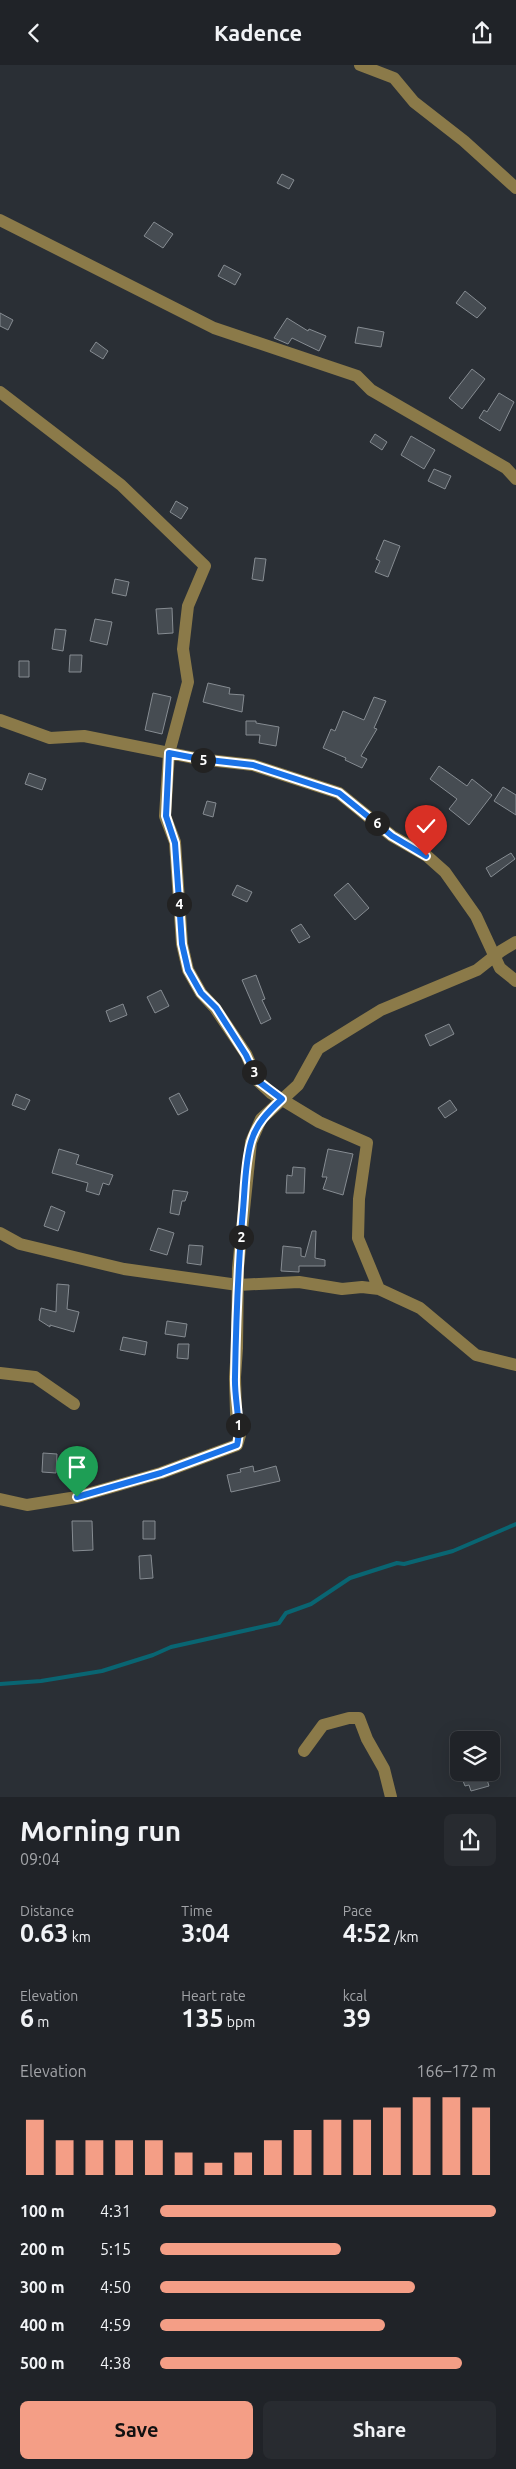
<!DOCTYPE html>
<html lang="en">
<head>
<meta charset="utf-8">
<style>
	body { margin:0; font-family:Ubuntu,sans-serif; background:#282b30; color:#f1f3f6; height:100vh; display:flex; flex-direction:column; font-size:19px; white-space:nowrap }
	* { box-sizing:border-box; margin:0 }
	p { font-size:16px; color:#a2a4a8 }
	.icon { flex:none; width:28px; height:28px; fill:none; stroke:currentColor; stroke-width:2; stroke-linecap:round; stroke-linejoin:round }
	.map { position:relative; height:1732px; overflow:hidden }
	.panel { display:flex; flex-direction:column; background:#202328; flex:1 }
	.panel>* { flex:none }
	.controls { position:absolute; left:450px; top:1666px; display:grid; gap:10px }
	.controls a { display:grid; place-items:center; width:50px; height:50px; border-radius:8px; background:#202328; box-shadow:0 5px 20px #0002,0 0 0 1px #3d4045; font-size:25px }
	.pin { position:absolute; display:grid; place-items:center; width:42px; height:42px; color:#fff; margin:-51px -21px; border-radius:50% 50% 50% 0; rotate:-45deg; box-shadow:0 0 5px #0007 }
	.pin .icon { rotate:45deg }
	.km { position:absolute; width:25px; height:25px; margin:-12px; border-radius:50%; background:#222; color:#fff; font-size:14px; line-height:25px; text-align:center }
	.round { display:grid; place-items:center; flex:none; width:52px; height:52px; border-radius:8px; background:#282b30 }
	.overview { display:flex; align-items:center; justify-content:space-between; height:85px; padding:0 20px }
	h1 { font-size:28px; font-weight:700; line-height:38px }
	.stats { display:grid; grid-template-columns:repeat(3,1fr); gap:8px; height:85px; padding:5px 20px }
	.stats div { display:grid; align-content:center }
	.stats b { font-size:25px; font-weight:700 }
	.stats small { font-size:14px; font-weight:400 }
	.stats p { font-size:14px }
	.chart { height:140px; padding:10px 20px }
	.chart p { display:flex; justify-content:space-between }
	.chart svg { width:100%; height:90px; margin-top:5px; stroke:#f49e86; stroke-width:6 }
	.cta { display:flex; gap:10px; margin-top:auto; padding:10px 20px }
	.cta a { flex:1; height:58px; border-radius:8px; background:#f49e86; color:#111; font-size:20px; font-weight:700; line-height:58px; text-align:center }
	.cta a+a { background:#282b30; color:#f1f3f6 }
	ul { padding:0 20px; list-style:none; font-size:16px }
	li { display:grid; grid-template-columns:80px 60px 1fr; align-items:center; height:38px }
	li i { height:12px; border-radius:6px; background:#f49e86 }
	header { display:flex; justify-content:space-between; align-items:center; height:65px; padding:0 20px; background:#202328; font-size:22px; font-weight:700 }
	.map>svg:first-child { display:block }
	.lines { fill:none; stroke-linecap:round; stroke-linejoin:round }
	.stream { stroke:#096572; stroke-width:4 }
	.building { fill:#464c52; stroke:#868c92 }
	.minor { stroke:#8b7a49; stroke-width:12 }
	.route-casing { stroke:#fff; stroke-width:10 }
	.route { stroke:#1a73e8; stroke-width:6 }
</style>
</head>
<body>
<header><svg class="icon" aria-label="back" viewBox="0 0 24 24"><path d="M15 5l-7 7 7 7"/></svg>Kadence<svg class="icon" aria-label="share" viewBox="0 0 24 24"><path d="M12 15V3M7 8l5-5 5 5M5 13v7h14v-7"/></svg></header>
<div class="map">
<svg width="516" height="1732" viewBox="0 0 516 1732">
	<rect width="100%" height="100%" fill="#2a2f35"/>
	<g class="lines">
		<!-- stream -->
		<path class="stream" d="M0 1619 41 1616 102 1606 153 1590 171 1582 279 1558 286 1548 311 1539 350 1513 397 1498 404 1499 453 1486 516 1459"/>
	</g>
	<!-- building -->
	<path class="building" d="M282 109 294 115 289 124 277 118Z
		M154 157 173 169 163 183 144 171Z
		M224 200 241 209 235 220 218 211Z
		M465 226 486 243 477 253 456 238Z
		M0 248 13 255 8 265 0 261Z
		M287 253 308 266 309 264 326 271 319 286 292 273 288 279 274 273Z
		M358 262 384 267 381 282 355 278Z
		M96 277 108 286 103 294 90 286Z
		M472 304 485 314 462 344 449 333Z
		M499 328 514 337 500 366 479 353 484 345 487 347Z
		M375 369 387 377 382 385 370 377Z
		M411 371 435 385 424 404 401 390Z
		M434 404 451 411 445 424 428 416Z
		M176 436 188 443 181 454 170 447Z
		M384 475 400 481 388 512 375 507 380 496 376 494Z
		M255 493 266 494 263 516 252 514Z
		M115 514 129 517 126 531 112 528Z
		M172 543 173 568 158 569 156 544Z
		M95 554 112 557 107 580 90 576Z
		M55 564 66 565 63 586 52 584Z
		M70 590H82L81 607H69Z
		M19 596H29V612H19Z
		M208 618 230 623 229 629 244 630 242 647 203 637Z
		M153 628 171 632 162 669 145 665Z
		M374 632 386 636 374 663 377 664 361 691 367 694 362 703 345 695 346 693 323 683 331 664 335 666 343 646 364 655Z
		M246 656H256V658L279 662 276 681 259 678 260 670H246Z
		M439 701 467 721 472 714 492 730 469 760 449 744 457 734 430 714Z
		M29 708 46 714 42 725 25 719Z
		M503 722 516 730V750L494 736Z
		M207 736 216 738 213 752 203 749Z
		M511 788 515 794 491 812 486 803Z
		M348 818 369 843 355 855 334 830Z
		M237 820 252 827 247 837 232 830Z
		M301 859 310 872 299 878 291 865Z
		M256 910 265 934 262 935 271 954 261 959 242 915Z
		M161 925 169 941 155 948 147 932Z
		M123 939 127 950 110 957 106 946Z
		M449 959 454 969 430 981 425 970Z
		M179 1028 188 1045 178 1050 169 1033Z
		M16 1029 30 1035 25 1045 12 1040Z
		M450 1035 457 1045 445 1053 438 1043Z
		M59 1084 79 1090 76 1099 113 1110 109 1120 103 1118 99 1130 86 1126 88 1118 52 1108Z
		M328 1084 353 1089 343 1130 323 1124 327 1112H322Z
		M293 1102 305 1103 304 1128H286L287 1110 292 1111Z
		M173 1125 188 1127 185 1136H182L179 1150 170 1148Z
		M51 1141 65 1147 58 1166 44 1161Z
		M158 1163 174 1168 167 1190 150 1185Z
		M312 1166H316L315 1193 325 1195V1201H299V1207L281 1206 283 1181 301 1183V1191L305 1192Z
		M189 1180 203 1181 201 1200 187 1198Z
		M57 1219 69 1220 67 1244 79 1247 74 1267 50 1260V1262L39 1255 41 1243 56 1247Z
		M167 1256 187 1259 185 1272 165 1269Z
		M123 1272 147 1277 145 1290 120 1285Z
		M178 1279H189L188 1294 177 1293Z
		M43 1388 57 1389 56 1408 42 1407Z
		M253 1401 254 1407 276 1401 280 1416 231 1427 227 1410 241 1407 240 1404Z
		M72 1456H92L93 1485 73 1486Z
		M143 1456H155V1474H143Z
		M151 1490 153 1513 140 1514 139 1491Z
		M460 1708H485L489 1721 471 1726 469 1720 465 1721Z"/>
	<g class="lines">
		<!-- minor -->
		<path class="minor" d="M360 0 394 13 414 37 464 76 516 123
			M0 155 214 263 357 311 371 325 506 403 516 414
			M0 327 121 420 205 501 188 541 183 584 188 617 169 688 165 751 175 777 182 879 188 905 201 928 215 943 246 989 258 1016 271 1028 319 1057 367 1078 359 1134 358 1173 379 1224 420 1243 476 1290 516 1300
			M0 655 50 673 84 671 199 694 253 700 339 728 392 771 427 791 445 807 476 851 500 903 516 916
			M0 1168 20 1179 124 1204 238 1220 299 1217 342 1224 362 1222 379 1224
			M0 1308 35 1312 74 1339
			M0 1434 27 1440 77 1432 161 1408 237 1380 240 1370 236 1348 235 1312 237 1283 238 1203 251 1077 261 1054 298 1020 318 984 381 945 477 905 501 886 516 877
			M304 1686 323 1660 349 1653H359L367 1674 384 1704 391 1732"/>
	</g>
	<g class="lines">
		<defs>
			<path id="route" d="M77 1432 161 1408 237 1380C242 1362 234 1333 235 1312 236 1256 238 1201 243 1145 245 1123 245 1098 251 1077 256 1059 268 1047 282 1034L258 1016 246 990 216 943 201 928 188 905 182 879 175 778 166 751 169 688 200 694 253 700 339 728 392 771 426 791"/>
		</defs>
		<!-- route casing -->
		<use href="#route" class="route-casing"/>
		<!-- route -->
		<use href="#route" class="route"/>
	</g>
</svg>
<div class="controls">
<a><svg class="icon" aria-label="layers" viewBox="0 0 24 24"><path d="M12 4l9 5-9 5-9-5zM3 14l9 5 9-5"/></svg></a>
</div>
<div class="pin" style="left:77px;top:1432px;background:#1e9e55"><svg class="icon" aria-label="arrive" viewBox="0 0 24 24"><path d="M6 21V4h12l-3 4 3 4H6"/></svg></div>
<div class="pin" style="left:426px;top:791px;background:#d93025"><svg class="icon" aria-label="check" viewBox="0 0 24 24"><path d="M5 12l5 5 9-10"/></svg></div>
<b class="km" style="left:238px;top:1360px">1</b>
<b class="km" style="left:241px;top:1172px">2</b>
<b class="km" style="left:254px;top:1007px">3</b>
<b class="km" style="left:179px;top:839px">4</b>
<b class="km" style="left:203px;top:695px">5</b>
<b class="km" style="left:377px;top:758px">6</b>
</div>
<section class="panel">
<div class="overview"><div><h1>Morning run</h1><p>09:04</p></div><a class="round"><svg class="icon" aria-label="share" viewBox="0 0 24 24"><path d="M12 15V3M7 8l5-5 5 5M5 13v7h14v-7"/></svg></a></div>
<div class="stats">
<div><p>Distance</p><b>0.63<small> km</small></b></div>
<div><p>Time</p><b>3:04</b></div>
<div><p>Pace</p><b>4:52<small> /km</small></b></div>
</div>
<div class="stats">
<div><p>Elevation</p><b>6<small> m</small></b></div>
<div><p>Heart rate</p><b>135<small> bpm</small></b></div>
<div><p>kcal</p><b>39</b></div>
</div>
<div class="chart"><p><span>Elevation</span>166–172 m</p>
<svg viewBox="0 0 160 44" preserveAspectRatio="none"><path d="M5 44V17M15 44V27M25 44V27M35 44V27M45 44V27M55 44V33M65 44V38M75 44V33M85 44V27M95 44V22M105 44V17M115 44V17M125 44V11M135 44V6M145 44V6M155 44V11"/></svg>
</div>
<ul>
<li><b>100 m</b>4:31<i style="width:100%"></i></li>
<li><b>200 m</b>5:15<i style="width:54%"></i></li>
<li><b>300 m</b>4:50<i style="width:76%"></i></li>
<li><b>400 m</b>4:59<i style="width:67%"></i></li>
<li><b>500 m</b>4:38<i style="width:90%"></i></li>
</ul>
<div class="cta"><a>Save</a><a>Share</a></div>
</section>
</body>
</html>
